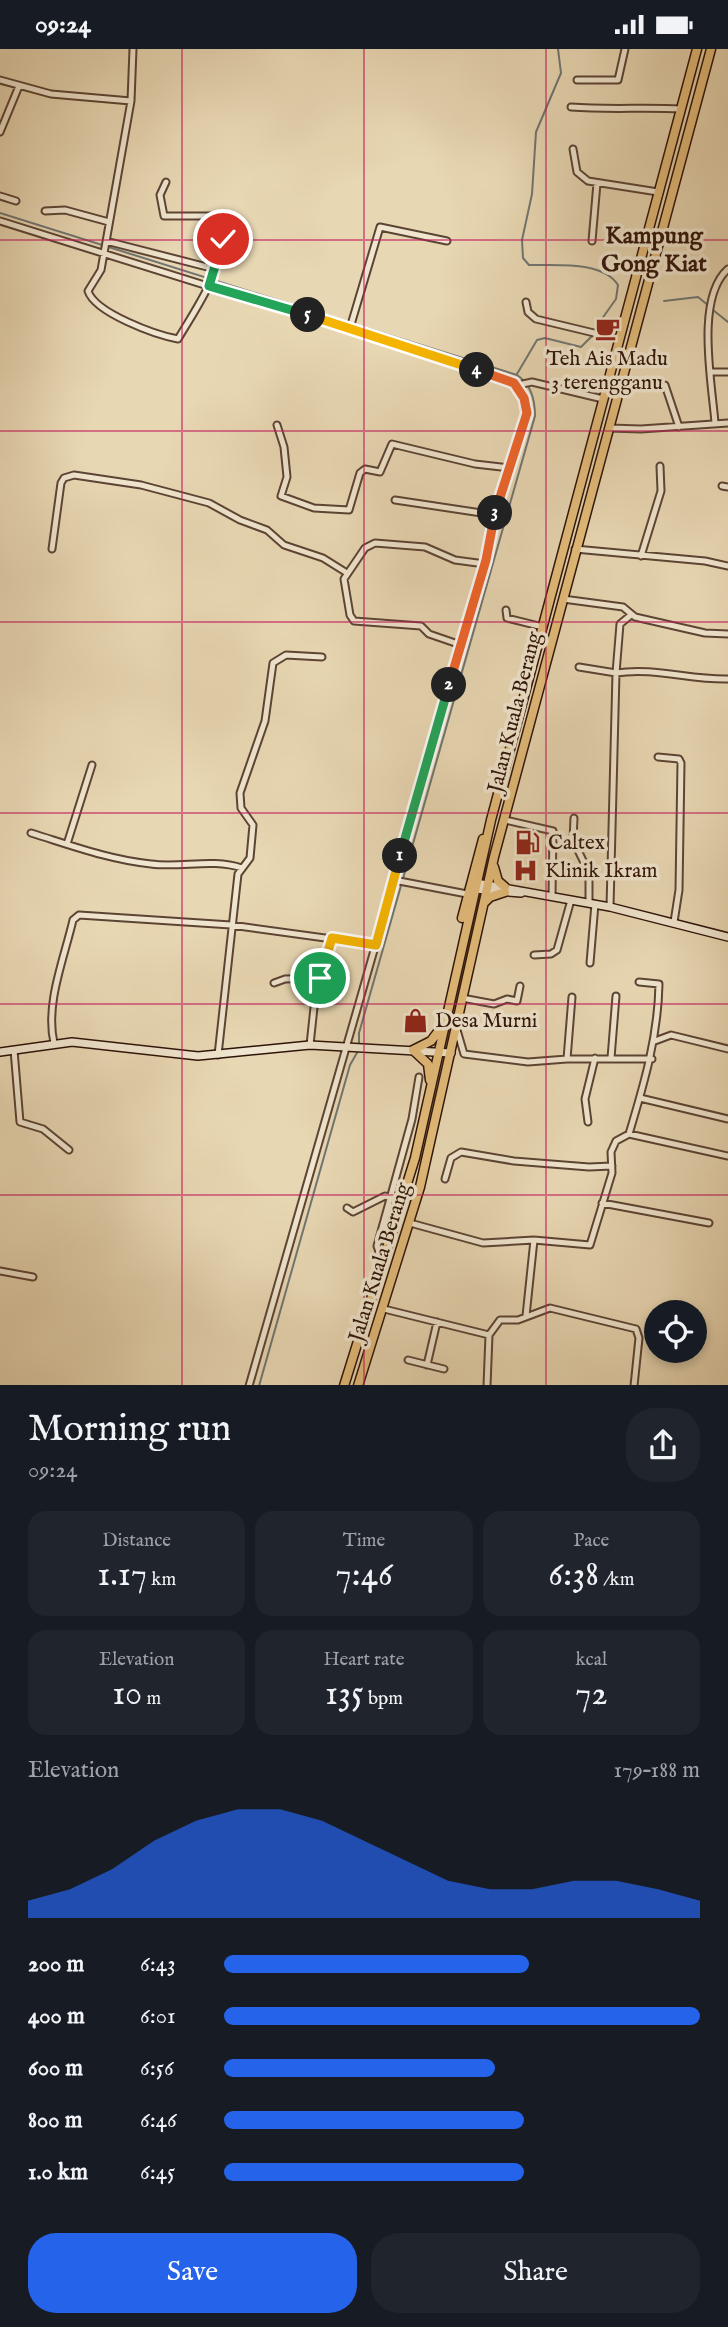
<!DOCTYPE html>
<html lang="en">
<head>
<meta charset="utf-8">
<style>
	body { margin:0; font-family:"IM FELL English",serif; background:#20242c; color:#f1f3f6; height:100vh; display:flex; flex-direction:column; font-size:26px; white-space:nowrap }
	* { box-sizing:border-box; margin:0 }
	p { font-size:23px; color:#9ea1a6 }
	.icon { flex:none; width:38px; height:38px; fill:none; stroke:currentColor; stroke-width:2; stroke-linecap:round; stroke-linejoin:round }
	.map { position:relative; height:1336px; overflow:hidden }
	.details { display:flex; flex-direction:column; background:#171b24; flex:1 }
	.details>* { flex:none }
	.fabs { position:absolute; left:644px; top:1251px; display:grid; gap:14px }
	.fabs a { display:grid; place-items:center; width:63px; height:63px; border-radius:50%; background:#171b24; box-shadow:0 4px 10px #0003; font-size:35px }
	.pin { position:absolute; display:grid; place-items:center; width:60px; height:60px; color:#fff; margin:-30px; border:4px solid #fff; border-radius:50%; box-shadow:0 2px 7px #0007 }
	.km { position:absolute; width:35px; height:35px; margin:-18px; border-radius:50%; background:#222; color:#fff; font-size:19px; line-height:35px; text-align:center }
	.round { display:grid; place-items:center; flex:none; width:74px; height:74px; border-radius:28px; background:#20242c }
	.summary { display:flex; align-items:center; justify-content:space-between; height:119px; padding:0 28px }
	h1 { font-size:38px; font-weight:600; line-height:52px }
	.metrics { display:grid; grid-template-columns:repeat(3,1fr); gap:10px; height:119px; padding:7px 28px }
	.metrics div { display:grid; align-content:center; border-radius:18px; background:#20242c; text-align:center }
	.metrics b { font-size:35px; font-weight:600 }
	.metrics small { font-size:19px; font-weight:400 }
	.metrics p { font-size:19px }
	.chart { height:196px; padding:14px 28px }
	.chart p { display:flex; justify-content:space-between }
	.chart svg { width:100%; height:126px; margin-top:7px; fill:#2563eb; opacity:.7 }
	.cta { display:flex; gap:14px; margin-top:auto; padding:14px 28px }
	.cta a { flex:1; height:80px; border-radius:28px; background:#2563eb; color:#fff; font-size:28px; font-weight:600; line-height:80px; text-align:center }
	.cta a+a { background:#20242c; color:#f1f3f6 }
	ul { padding:0 28px; list-style:none; font-size:23px }
	li { display:grid; grid-template-columns:112px 84px 1fr; align-items:center; height:52px }
	li i { height:18px; border-radius:9px; background:#2563eb }
	.status { display:flex; justify-content:space-between; align-items:center; height:49px; padding:0 35px; background:#171b24; direction:ltr }
	.status svg { height:19px; fill:currentColor }
	.map>svg:first-child { display:block }
	.lines { fill:none; stroke-linecap:round; stroke-linejoin:round }
	.stream { stroke:#707572; stroke-width:2 }
	.minor-casing { stroke:#5c4434; stroke-width:9 }
	.secondary-casing { stroke:#2e1309; stroke-width:10 }
	.trunk-casing { stroke:#2e1309; stroke-width:11 }
	.minor { stroke:#f0e5ce; stroke-width:5 }
	.secondary { stroke:#f0e5ce; stroke-width:7 }
	.trunk { stroke:#e4bc7a; stroke-width:8 }
	.split-1-casing { stroke:#fff; stroke-width:14 }
	.split-2-casing { stroke:#fff; stroke-width:14 }
	.split-3-casing { stroke:#fff; stroke-width:14 }
	.split-4-casing { stroke:#fff; stroke-width:14 }
	.split-5-casing { stroke:#fff; stroke-width:14 }
	.split-6-casing { stroke:#fff; stroke-width:14 }
	.split-1 { stroke:#f5b400; stroke-width:9 }
	.split-2 { stroke:#22a559; stroke-width:9 }
	.split-3 { stroke:#f0652b; stroke-width:9 }
	.split-4 { stroke:#f0652b; stroke-width:9 }
	.split-5 { stroke:#f5b400; stroke-width:9 }
	.split-6 { stroke:#22a559; stroke-width:9 }
	.grid { fill:none; stroke:#c2185b; stroke-width:2; stroke-opacity:0.55 }
	.labels { text-anchor:middle; stroke-width:7; stroke-linejoin:round; paint-order:stroke }
	.poi-label { font-size:21px; fill:#2e1309; stroke:#f0e5ce; text-anchor:start }
	.street-label { font-size:21px; fill:#2e1309; stroke:#f0e5ce }
	.quarter-label { font-size:24px; font-weight:bold; fill:#2e1309; stroke:#f0e5ce }
</style>
</head>
<body>
<div class="status"><b>09:24</b><svg viewBox="0 0 49 12"><path d="M0 12V9h3v3zM5 12V6h3v6zM10 12V3h3v9zM15 12V0h3v12zM26 1h20v11H26zM47 4h2v5h-2z"/></svg></div>
<div class="map">
<svg width="728" height="1337" viewBox="0 0 728 1337">
	<rect width="100%" height="100%" fill="#e8d7b3"/>
	<filter id="stains"><feTurbulence type="fractalNoise" baseFrequency=".00286" numOctaves="4"/><feColorMatrix values="0 0 0 0 .2 0 0 0 0 .09 0 0 0 0 .02 0 0 0 .5 -.17"/></filter>
	<radialGradient id="worn" r=".72"><stop offset=".6" stop-color="#630" stop-opacity="0"/><stop offset="1" stop-color="#630" stop-opacity=".3"/></radialGradient>
	<g class="lines">
		<!-- stream -->
		<path class="stream" d="M558 0 561 24 536 83 532 145 522 191 523 209 529 216C554 217 602 211 618 236L616 250 594 281
			M0 164 348 273
			M664 252 698 248 709 257
			M713 261 728 273
			M354 275 517 326C531 335 535 351 535 367L359 984V997
			M517 325 537 291 545 289 581 298 592 287
			M259 1337 350 1016 358 1002"/>
		<defs>
			<path id="minor" d="M133 0 131 52 101 221 88 242C95 264 156 286 178 290 199 254 232 211 219 167H164L160 146 166 133
				M0 31 51 45 131 52
				M577 31H618L625 0
				M571 58C608 61 644 58 681 60
				M0 83 19 37
				M573 100 577 123 588 132 658 143
				M0 147 16 152
				M45 162 65 161 109 173
				M0 172 511 332 519 339 527 364 495 466 486 511 249 1337
				M106 192 215 220
				M592 192 597 134
				M526 253 528 263 536 270 619 290
				M350 279 380 178 447 192
				M711 323H728
				M518 336 532 333 603 350
				M665 336 679 378
				M715 374C712 334 695 249 728 220
				M277 376 284 398 287 428 281 447 314 459 349 461 360 424 365 420 380 423 392 395 475 415 510 419
				M609 379 641 380 728 374
				M722 437 728 438
				M395 451 495 466
				M52 500 61 434 64 429 74 426 141 436 209 454 240 471 267 481 284 496 323 509 347 524
				M575 500 705 512 728 517
				M641 507 661 442 660 417
				M563 550 623 558 635 568 705 584 728 585
				M506 561 507 569 543 578
				M461 596 429 585 421 577 354 572 350 566 344 530 365 499 375 494 425 498 455 511 485 515
				M579 618 616 624 620 575 631 566
				M658 708 679 710 681 714 679 841 674 873
				M574 769 573 791 589 824V854
				M505 771 553 782 552 847
				M31 784C70 796 110 811 151 815 182 819 212 809 242 819
				M67 795 92 716
				M394 831 467 845
				M610 858 616 624C654 618 690 631 728 630
				M534 906 551 905 557 901 571 851
				M590 914 595 855
				M274 934 285 930 320 929 332 889
				M462 949 494 955 507 950 517 952 520 937
				M457 981 464 1005 528 1013 567 1010H652
				M655 992 671 986 728 1000
				M54 994C45 955 64 910 73 871L79 866 231 876 376 896
				M310 996 317 930
				M14 1001 20 1073 43 1080 69 1101
				M218 1006 238 825 250 809 253 776 241 759 240 744 265 672 273 614 286 606 322 608
				M611 1009 616 947
				M567 1010 572 948
				M640 1049 728 1070
				M588 1073 585 1050 595 1009
				M629 1085C644 1035 658 988 659 935L639 933
				M445 1130 451 1109 461 1103 514 1112 589 1118 612 1117
				M602 1154 709 1174
				M347 1159 353 1163 385 1147 403 1152
				M410 1174 483 1194 534 1191 590 1196 612 1124 611 1103 616 1092 629 1085 728 1107
				M387 1205 379 1203 377 1197 412 1070 419 1028
				M0 1222 33 1228
				M384 1260 489 1286 487 1337
				M526 1267 534 1191
				M489 1286 500 1271H518L550 1259 636 1280 639 1289 634 1337
				M408 1311 444 1320
				M427 1316 437 1273"/>
			<path id="secondary" d="M476 834 610 858 728 888
				M475 840 521 844
				M0 1003 72 993 198 1007 310 996 451 1004"/>
			<path id="trunk" d="M494 818 498 832 505 838
				M485 853 490 848 505 843
				M462 869 483 790
				M430 1031 428 1015 413 1001 431 992 440 980
				M344 1337 415 1109 491 771 697 0
				M358 1337 420 1138 494 808 711 0"/>
		</defs>
		<!-- minor casing -->
		<use href="#minor" class="minor-casing"/>
		<!-- secondary casing -->
		<use href="#secondary" class="secondary-casing"/>
		<!-- trunk casing -->
		<use href="#trunk" class="trunk-casing"/>
		<!-- minor -->
		<use href="#minor" class="minor"/>
		<!-- secondary -->
		<use href="#secondary" class="secondary"/>
		<!-- trunk -->
		<use href="#trunk" class="trunk"/>
	</g>
	<g class="lines">
		<defs>
			<path id="split-1" d="M320 929 332 889 376 896 400 807"/>
			<path id="split-2" d="M400 807 449 636"/>
			<path id="split-3" d="M449 636 486 511 495 464"/>
			<path id="split-4" d="M477 321 514 334 524 349 527 364 495 464"/>
			<path id="split-5" d="M308 266 477 321"/>
			<path id="split-6" d="M223 190 209 237 308 266"/>
		</defs>
		<!-- split-1 casing -->
		<use href="#split-1" class="split-1-casing"/>
		<!-- split-2 casing -->
		<use href="#split-2" class="split-2-casing"/>
		<!-- split-3 casing -->
		<use href="#split-3" class="split-3-casing"/>
		<!-- split-4 casing -->
		<use href="#split-4" class="split-4-casing"/>
		<!-- split-5 casing -->
		<use href="#split-5" class="split-5-casing"/>
		<!-- split-6 casing -->
		<use href="#split-6" class="split-6-casing"/>
		<!-- split-1 -->
		<use href="#split-1" class="split-1"/>
		<!-- split-2 -->
		<use href="#split-2" class="split-2"/>
		<!-- split-3 -->
		<use href="#split-3" class="split-3"/>
		<!-- split-4 -->
		<use href="#split-4" class="split-4"/>
		<!-- split-5 -->
		<use href="#split-5" class="split-5"/>
		<!-- split-6 -->
		<use href="#split-6" class="split-6"/>
	</g>
	<!-- grid -->
	<path class="grid" d="M182 0V1337M364 0V1337M546 0V1337M0 191H728M0 382H728M0 573H728M0 764H728M0 955H728M0 1146H728"/>
	<!-- icons -->
	<defs>
		<symbol id="cafe-bare" viewBox="-9 -9 18 18"><path d="M-5.5-4.5H6V0H3Q3 3.5 0 3.5H-2.5Q-5.5 3.5-5.5 0ZM3-3.2v2h1.7v-2ZM-6 4.5H4V6H-6Z" fill="#8f2418" stroke="#f0e5ce" stroke-width="2.5" paint-order="stroke"/></symbol>
		<symbol id="fuel-bare" viewBox="-9 -9 18 18"><path d="M-5.5-6h7V0h2V4h1.3V-2.5L3-4.5l.8-.8L6-3V5H2.5V1h-1V6h-7ZM-4.2-4.7v3.2H.2V-4.7Z" fill="#8f2418" stroke="#f0e5ce" stroke-width="2.5" paint-order="stroke"/></symbol>
		<symbol id="hospital-bare" viewBox="-9 -9 18 18"><path d="M-5-5h3v3.5h4V-5h3V5h-3V1.5h-4V5h-3Z" fill="#8f2418" stroke="#f0e5ce" stroke-width="2.5" paint-order="stroke"/></symbol>
		<symbol id="shop-bare" viewBox="-9 -9 18 18"><path d="M-5-2.5h2.3a2.7 3.5 0 0 1 5.4 0H5L5.5 6h-11ZM-1.5-2.5h3a1.5 2.3 0 0 0-3 0Z" fill="#8f2418" stroke="#f0e5ce" stroke-width="2.5" paint-order="stroke"/></symbol>
	</defs>
	<g fill-rule="evenodd">
		<use href="#cafe-bare" x="590" y="262" width="35" height="35"/>
		<use href="#fuel-bare" x="510" y="776" width="35" height="35"/>
		<use href="#hospital-bare" x="508" y="804" width="35" height="35"/>
		<use href="#shop-bare" x="398" y="954" width="35" height="35"/>
	</g>
	<g class="labels">
		<!-- poi labels -->
		<g class="poi-label">
			<text x="607" y="316" text-anchor="middle">Teh Ais Madu<tspan x="607" dy="24">3 terengganu</tspan></text>
			<text x="548" y="800">Caltex</text>
			<text x="545" y="828">Klinik Ikram</text>
			<text x="435" y="978">Desa Murni</text>
		</g>
		<!-- street labels -->
		<g class="street-label">
			<text transform="translate(514 663) rotate(-76)" y="7">Jalan Kuala Berang</text>
			<text transform="translate(379 1213) rotate(-73)" y="7">Jalan Kuala Berang</text>
		</g>
		<!-- quarter labels -->
		<g class="quarter-label">
			<text x="654" y="194">Kampung<tspan x="654" dy="28">Gong Kiat</tspan></text>
		</g>
	</g>
	<rect width="100%" height="100%" filter="url(#stains)"/>
	<rect width="100%" height="100%" fill="url(#worn)"/>
</svg>
<div class="fabs">
<a><svg class="icon" aria-label="locate" viewBox="0 0 24 24"><circle cx="12" cy="12" r="6"/><path d="M12 2v4M12 18v4M2 12h4M18 12h4"/></svg></a>
</div>
<div class="pin" style="left:320px;top:929px;background:#1e9e55"><svg class="icon" aria-label="arrive" viewBox="0 0 24 24"><path d="M6 21V4h12l-3 4 3 4H6"/></svg></div>
<div class="pin" style="left:223px;top:190px;background:#d93025"><svg class="icon" aria-label="check" viewBox="0 0 24 24"><path d="M5 12l5 5 9-10"/></svg></div>
<b class="km" style="left:400px;top:807px">1</b>
<b class="km" style="left:449px;top:636px">2</b>
<b class="km" style="left:495px;top:464px">3</b>
<b class="km" style="left:477px;top:321px">4</b>
<b class="km" style="left:308px;top:266px">5</b>
</div>
<section class="details">
<div class="summary"><div><h1>Morning run</h1><p>09:24</p></div><a class="round"><svg class="icon" aria-label="share" viewBox="0 0 24 24"><path d="M12 15V3M7 8l5-5 5 5M5 13v7h14v-7"/></svg></a></div>
<div class="metrics">
<div><p>Distance</p><b>1.17<small> km</small></b></div>
<div><p>Time</p><b>7:46</b></div>
<div><p>Pace</p><b>6:38<small> /km</small></b></div>
</div>
<div class="metrics">
<div><p>Elevation</p><b>10<small> m</small></b></div>
<div><p>Heart rate</p><b>135<small> bpm</small></b></div>
<div><p>kcal</p><b>72</b></div>
</div>
<div class="chart"><p><span>Elevation</span>179–188 m</p>
<svg viewBox="0 0 160 44" preserveAspectRatio="none"><path d="M0 44V38L10 34L20 27L30 17L40 10L50 6L60 6L70 10L80 17L90 24L100 31L110 34L120 34L130 31L140 31L150 34L160 38V44z"/></svg>
</div>
<ul>
<li><b>200 m</b>6:43<i style="width:64%"></i></li>
<li><b>400 m</b>6:01<i style="width:100%"></i></li>
<li><b>600 m</b>6:56<i style="width:57%"></i></li>
<li><b>800 m</b>6:46<i style="width:63%"></i></li>
<li><b>1.0 km</b>6:45<i style="width:63%"></i></li>
</ul>
<div class="cta"><a>Save</a><a>Share</a></div>
</section>
</body>
</html>
